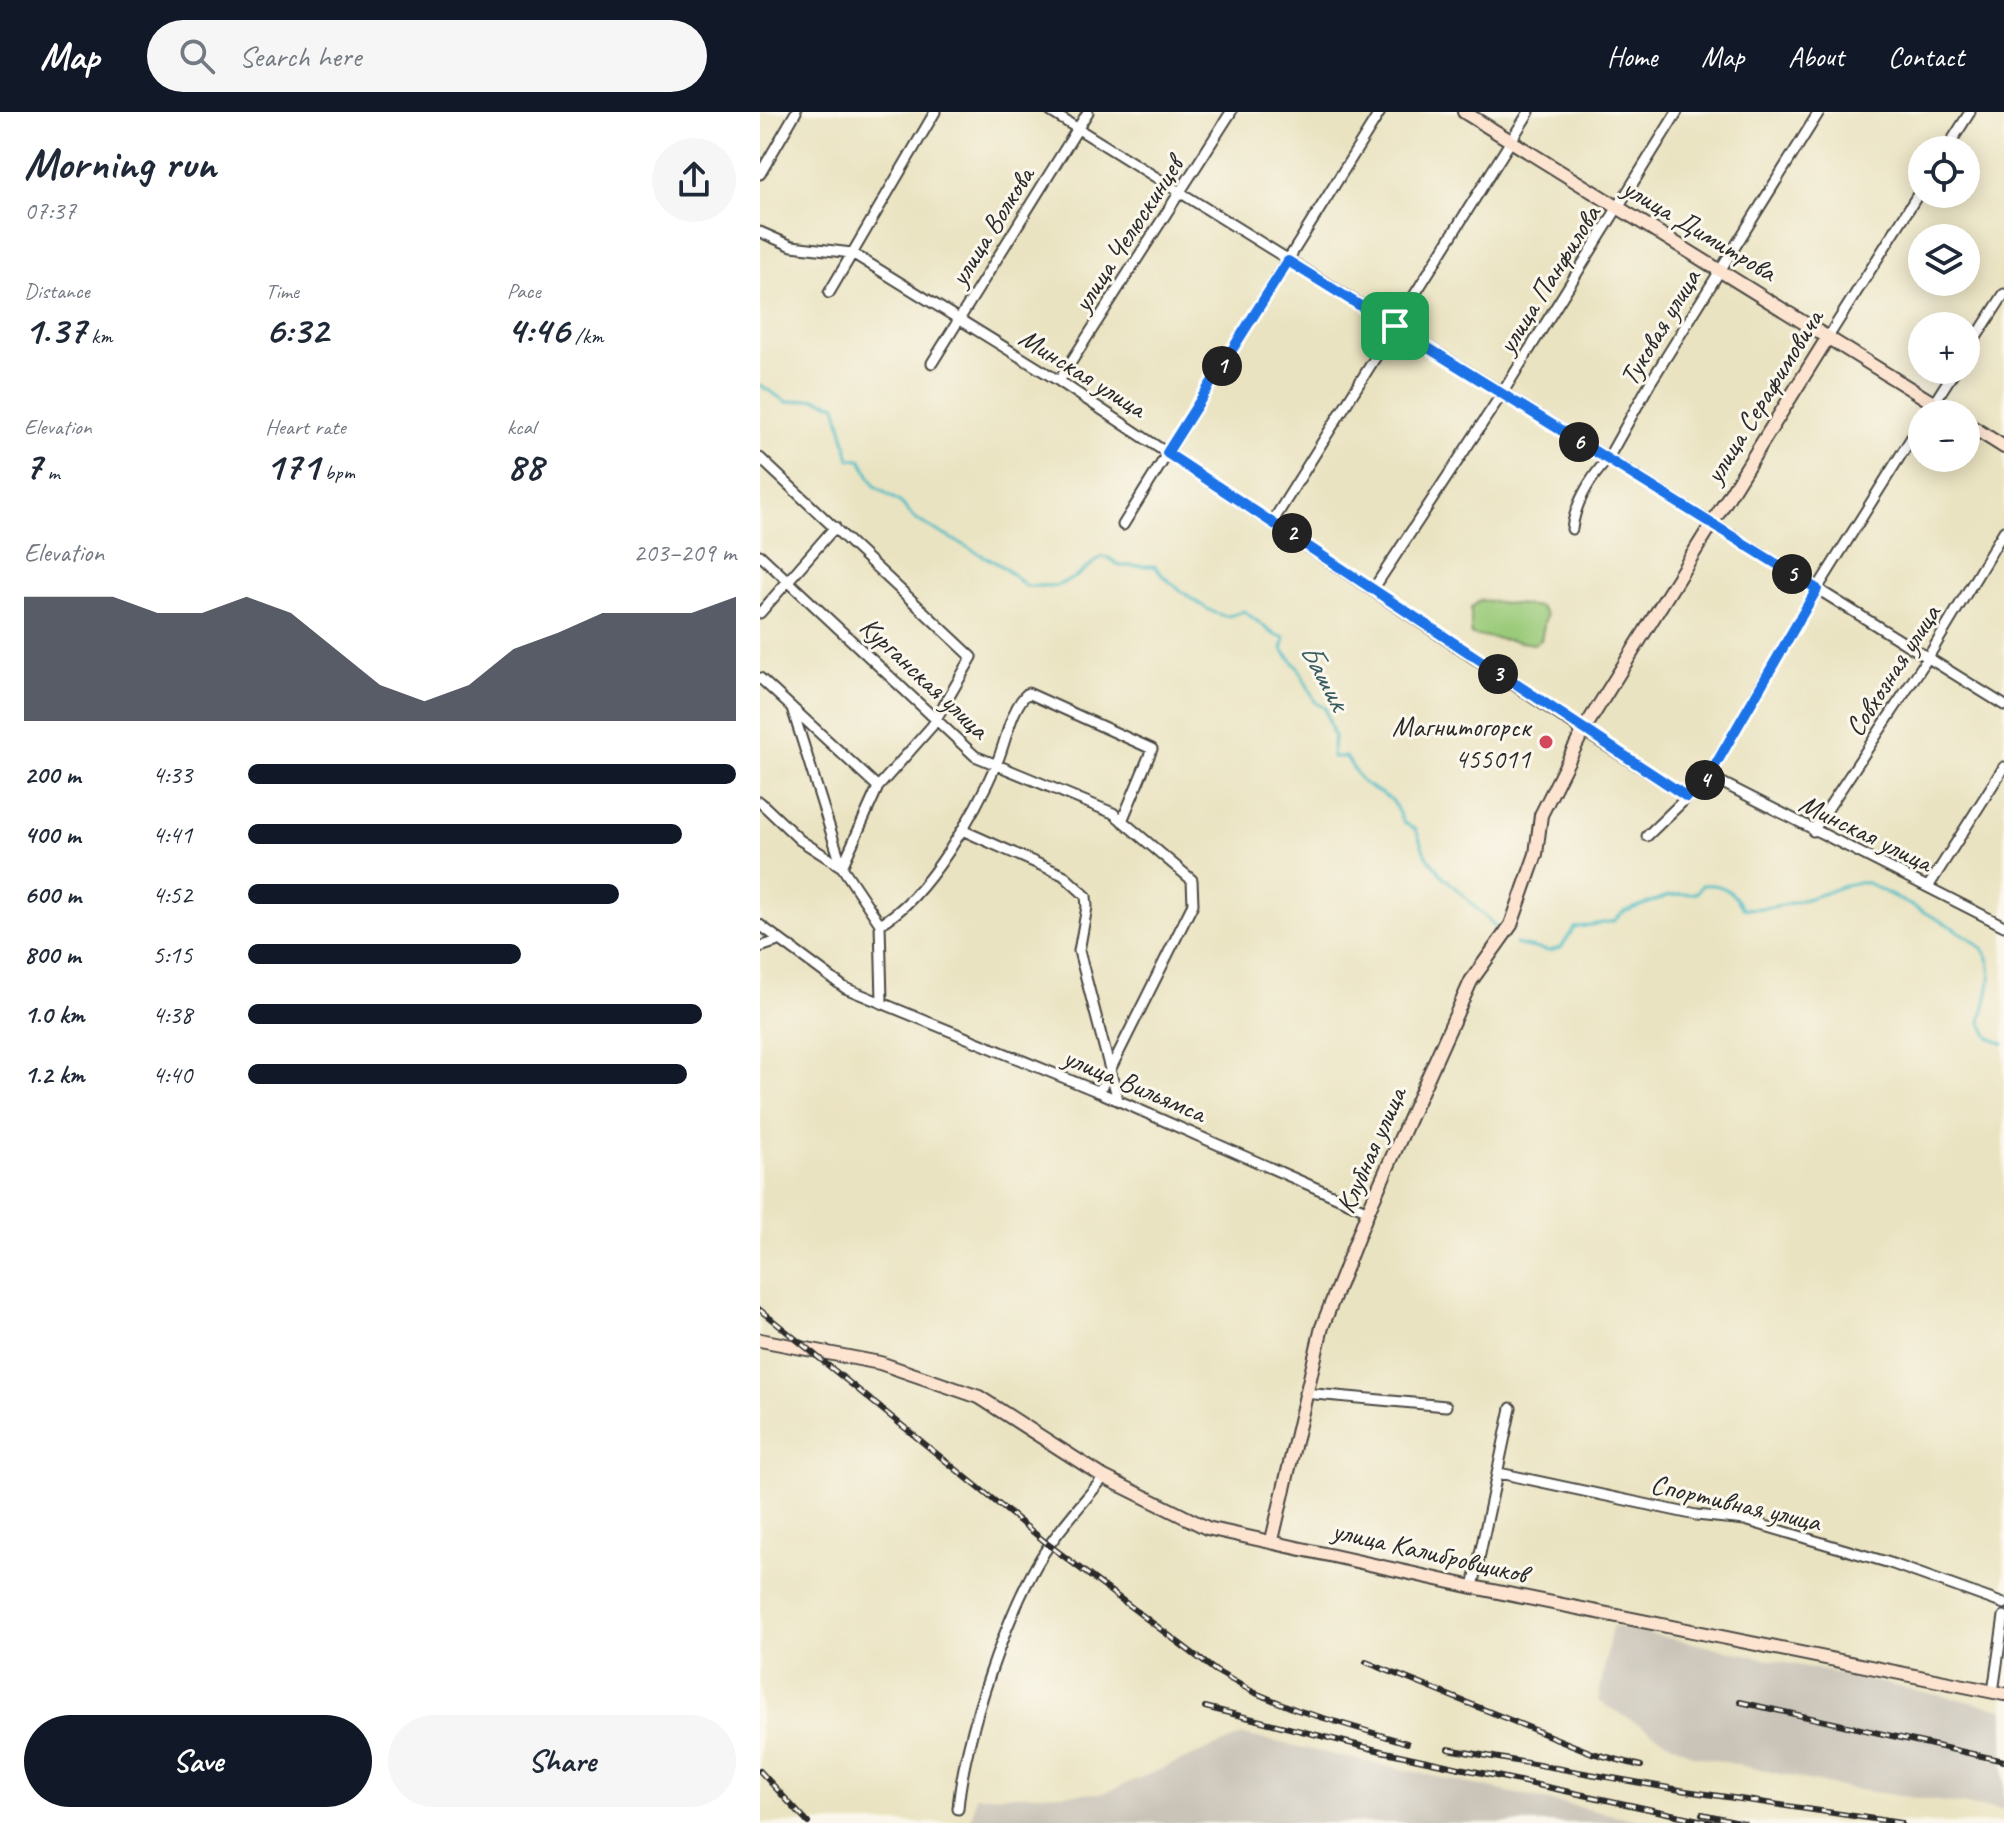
<!DOCTYPE html>
<html lang="en">
<head>
<meta charset="utf-8">
<style>
	body { margin:0; font-family:Caveat,sans-serif; background:#f6f6f7; color:#1f2937; height:100vh; display:flex; flex-direction:column; font-size:30px; white-space:nowrap }
	* { box-sizing:border-box; margin:0 }
	p { font-size:26px; color:#747a83 }
	.icon { flex:none; width:44px; height:44px; fill:none; stroke:currentColor; stroke-width:2; stroke-linecap:round; stroke-linejoin:round }
	.map { position:relative; flex:1; overflow:hidden }
	.drawer { display:flex; flex-direction:column; background:#fff; width:760px }
	.drawer>* { flex:none }
	.controls { position:absolute; left:1148px; top:24px; display:grid; gap:16px }
	.controls a { display:grid; place-items:center; width:72px; height:72px; border-radius:50%; background:#fff; box-shadow:0 4px 20px #0003; font-size:40px }
	.pin { position:absolute; display:grid; place-items:center; width:68px; height:68px; color:#fff; margin:-34px; border-radius:16px; box-shadow:0 4px 12px #0006 }
	.km { position:absolute; width:40px; height:40px; margin:-20px; border-radius:50%; background:#222; color:#fff; font-size:22px; line-height:40px; text-align:center }
	.round { display:grid; place-items:center; flex:none; width:84px; height:84px; border-radius:42px; background:#f6f6f7 }
	.summary { display:flex; align-items:center; justify-content:space-between; height:136px; padding:0 24px }
	h1 { font-size:44px; font-weight:800; line-height:60px }
	.metrics { display:grid; grid-template-columns:repeat(3,1fr); gap:12px; height:136px; padding:8px 24px }
	.metrics div { display:grid; align-content:center }
	.metrics b { font-size:40px; font-weight:800 }
	.metrics small { font-size:22px; font-weight:400 }
	.metrics p { font-size:22px }
	.chart { height:224px; padding:16px 24px }
	.chart p { display:flex; justify-content:space-between }
	.chart svg { width:100%; height:144px; margin-top:8px; fill:#111827; opacity:.7 }
	.button { display:flex; gap:16px; margin-top:auto; padding:16px 24px }
	.button a { flex:1; height:92px; border-radius:48px; background:#111827; color:#fff; font-size:32px; font-weight:800; line-height:92px; text-align:center }
	.button a+a { background:#f6f6f7; color:#1f2937 }
	ul { padding:0 24px; list-style:none; font-size:26px }
	li { display:grid; grid-template-columns:128px 96px 1fr; align-items:center; height:60px }
	li i { height:20px; border-radius:10px; background:#111827 }
	header { display:flex; align-items:center; gap:48px; box-sizing:border-box; height:112px; padding:0 40px; background:#111827; color:#fff }
	header strong { font-size:38px }
	nav { display:flex; gap:44px; margin-inline-start:auto; font-size:28px }
	.search { width:560px; height:72px; background:#f6f6f7; display:flex; align-items:center; gap:20px; box-sizing:border-box; padding:0 28px; border-radius:44px; color:#747a83; font-size:30px }
	main { display:flex; flex:1; min-height:0 }
	.map>svg:first-child { display:block }
	.industrial { fill:#c9c3b8 }
	.green { fill:#9bcb7a; stroke:#637b52; stroke-width:2 }
	.lines { fill:none; stroke-linecap:round; stroke-linejoin:round }
	.stream { stroke:#4dbbc3; stroke-width:3 }
	.street-casing { stroke:#484742; stroke-width:13 }
	.secondary-casing { stroke:#484742; stroke-width:16 }
	.street { stroke:#fff; stroke-width:9 }
	.secondary { stroke:#fde4d1; stroke-width:12 }
	.rail-casing { stroke:#2b2b2b; stroke-width:6 }
	.rail { stroke:#fbf7ec; stroke-width:3; stroke-dasharray:9; stroke-linecap:butt }
	.route-casing { stroke:#fff; stroke-width:16 }
	.route { stroke:#1a73e8; stroke-width:10 }
	.poi-dot { fill:#d1495b; stroke:#fbf7ec; stroke-width:3 }
	.labels { text-anchor:middle; stroke-width:6; stroke-linejoin:round; paint-order:stroke }
	.street-label { font-size:28px; fill:#2b2b2b; stroke:#fbf7ec }
	.poi-label { font-size:28px; fill:#2b2b2b; stroke:#fbf7ec; text-anchor:end }
	.water-label { font-size:30px; font-style:italic; fill:#375d60; stroke:#fbf7ec }
</style>
</head>
<body>
<header>
<strong>Map</strong>
<div class="search"><svg class="icon" aria-label="search" viewBox="0 0 24 24"><circle cx="10" cy="10" r="6"/><path d="M15 15l6 6"/></svg>Search here</div>
<nav><a>Home</a><a>Map</a><a>About</a><a>Contact</a></nav>
</header>
<main>
<section class="drawer">
<div class="summary"><div><h1>Morning run</h1><p>07:37</p></div><a class="round"><svg class="icon" aria-label="share" viewBox="0 0 24 24"><path d="M12 15V3M7 8l5-5 5 5M5 13v7h14v-7"/></svg></a></div>
<div class="metrics">
<div><p>Distance</p><b>1.37<small> km</small></b></div>
<div><p>Time</p><b>6:32</b></div>
<div><p>Pace</p><b>4:46<small> /km</small></b></div>
</div>
<div class="metrics">
<div><p>Elevation</p><b>7<small> m</small></b></div>
<div><p>Heart rate</p><b>171<small> bpm</small></b></div>
<div><p>kcal</p><b>88</b></div>
</div>
<div class="chart"><p><span>Elevation</span>203–209 m</p>
<svg viewBox="0 0 160 44" preserveAspectRatio="none"><path d="M0 44V6L10 6L20 6L30 11L40 11L50 6L60 11L70 22L80 33L90 38L100 33L110 22L120 17L130 11L140 11L150 11L160 6V44z"/></svg>
</div>
<ul>
<li><b>200 m</b>4:33<i style="width:100%"></i></li>
<li><b>400 m</b>4:41<i style="width:89%"></i></li>
<li><b>600 m</b>4:52<i style="width:76%"></i></li>
<li><b>800 m</b>5:15<i style="width:56%"></i></li>
<li><b>1.0 km</b>4:38<i style="width:93%"></i></li>
<li><b>1.2 km</b>4:40<i style="width:90%"></i></li>
</ul>
<div class="button"><a>Save</a><a>Share</a></div>
</section>
<div class="map">
<svg width="1244" height="1711" viewBox="0 0 1244 1711">
	<rect width="100%" height="100%" fill="#fbf7ec"/>
	<filter id="ink" filterUnits="userSpaceOnUse"><feTurbulence type="fractalNoise" baseFrequency=".0125" numOctaves="2"/><feDisplacementMap in="SourceGraphic" scale="16" xChannelSelector="R" yChannelSelector="G"/><feConvolveMatrix kernelMatrix="1 2 1 2 8 2 1 2 1" color-interpolation-filters="sRGB"/></filter>
	<filter id="wash" filterUnits="userSpaceOnUse"><feTurbulence type="fractalNoise" baseFrequency=".006" numOctaves="4" result="noise"/><feDisplacementMap in="SourceGraphic" scale="32" xChannelSelector="R" yChannelSelector="G"/><feGaussianBlur stdDeviation="1.8" result="paint"/><feColorMatrix in="noise" values="0 0 0 0 0 0 0 0 0 0 0 0 0 0 0 0 0 1.4 0 .05"/><feComposite in="paint" operator="in"/></filter>
	<g filter="url(#wash)">
		<rect width="100%" height="100%" fill="#eae3c1"/>
		<!-- industrial -->
		<path class="industrial" d="M852 1514 1244 1597V1698L1091 1677 932 1643 838 1589Z
			M483 1623 873 1707 888 1711H211L216 1684 344 1681Z"/>
		<!-- green -->
		<path class="green" d="M720 488 780 495 786 503 781 528 774 532 711 523V496Z"/>
		<g class="lines">
			<!-- stream -->
			<path class="stream" d="M0 273 27 290 55 287 76 293 90 347 101 348 115 374 141 391 155 407 242 454 266 474H296L316 465 341 445 349 446 360 454H395C404 468 450 503 466 504 472 504 478 501 484 499L515 523 525 526 522 537 539 557 556 591 565 596 574 625 572 645H586L602 670 632 688 644 711 656 718 665 741 680 761 739 818
				M755 832 789 839 801 836 814 816 854 809 863 800 908 784 937 781 942 773C963 771 972 779 983 796 1006 799 1036 790 1059 783 1078 777 1088 769 1108 771 1134 787 1212 819 1226 842 1237 861 1225 890 1221 910L1229 925 1244 932"/>
		</g>
	</g>
	<g filter="url(#ink)">
		<g class="lines">
			<defs>
				<path id="street" d="M291 0 1244 593
					M1186 38 1210 0
					M0 62 36 0
					M0 120 32 134 92 141 299 269 823 619 927 685
					M69 181 175 0
					M1068 225 1162 76
					M1206 241 1244 182
					M172 251 328 0
					M299 269 471 0
					M1167 302 1195 258
					M0 346 212 545 172 614 118 675 82 755
					M513 409 769 0
					M363 413 620 0
					M812 417C815 392 830 367 847 348L890 271 1059 0
					M0 443 215 644 353 701 432 768 433 792 339 980
					M614 476 743 280 917 0
					M0 501 75 415
					M0 566 118 675
					M32 596 82 755
					M949 664 1244 814
					M0 690 40 728 82 755 120 812 122 889
					M202 718 303 763 326 784 327 795 319 839 358 988
					M1053 719 1167 547 1244 419
					M887 724 949 664 1057 477 1162 309
					M1168 775 1244 655
					M120 812C168 786 217 697 238 648 246 628 252 594 268 581L392 637 362 709
					M0 813 85 876 339 980 608 1099
					M0 835 18 829
					M544 1281 686 1294
					M739 1361 936 1403 985 1408 1130 1451 1244 1492
					M713 1475 751 1296
					M1233 1580 1244 1504
					M198 1697C203 1628 250 1488 290 1432 306 1409 326 1387 344 1365"/>
				<path id="secondary" d="M704 0 1191 302
					M1206 311 1244 335
					M0 1228 120 1251 219 1285 344 1365 447 1416 713 1475 1244 1582
					M512 1428 562 1215 608 1099 711 869 751 813 776 742 781 703 823 619 1068 225"/>
			</defs>
			<!-- street casing -->
			<use href="#street" class="street-casing"/>
			<!-- secondary casing -->
			<use href="#secondary" class="secondary-casing"/>
			<!-- street -->
			<use href="#street" class="street"/>
			<!-- secondary -->
			<use href="#secondary" class="secondary"/>
			<defs>
				<path id="rail" d="M0 1198 289 1433 456 1559 493 1580 537 1598 647 1631
					M606 1550 832 1641 881 1654
					M980 1590 1244 1649
					M445 1595 621 1639 953 1711
					M688 1637 926 1679 1141 1711
					M0 1659 48 1711
					M942 1702 984 1711"/>
			</defs>
			<!-- rail casing -->
			<use href="#rail" class="rail-casing"/>
			<!-- rail -->
			<use href="#rail" class="rail"/>
		</g>
	</g>
	<g class="lines" filter="url(#ink)">
		<defs>
			<path id="route" d="M528 149 1057 477 949 664 927 685 407 341Z"/>
		</defs>
		<!-- route casing -->
		<use href="#route" class="route-casing"/>
		<!-- route -->
		<use href="#route" class="route"/>
	</g>
	<!-- markers -->
	<circle class="poi-dot" cx="786" cy="630" r="8"/>
	<g class="labels">
		<!-- street labels -->
		<g class="street-label">
			<text transform="translate(231 114) rotate(-58)" y="10">улица Волкова</text>
			<text transform="translate(940 117) rotate(31)" y="10">улица Димитрова</text>
			<text transform="translate(367 122) rotate(-57)" y="10">улица Челюскинцев</text>
			<text transform="translate(788 167) rotate(-58)" y="10">улица Панфилова</text>
			<text transform="translate(899 215) rotate(-59)" y="10">Туковая улица</text>
			<text transform="translate(323 260) rotate(32)" y="10">Минская улица</text>
			<text transform="translate(1003 284) rotate(-58)" y="10">улица Серафимовича</text>
			<text transform="translate(1132 558) rotate(-57)" y="10">Совхозная улица</text>
			<text transform="translate(165 565) rotate(43)" y="10">Курганская улица</text>
			<text transform="translate(1106 720) rotate(26)" y="10">Минская улица</text>
			<text transform="translate(375 972) rotate(23)" y="10">улица Вильямса</text>
			<text transform="translate(610 1038) rotate(-66)" y="10">Клубная улица</text>
			<text transform="translate(976 1390) rotate(13)" y="10">Спортивная улица</text>
			<text transform="translate(670 1439) rotate(13)" y="10">улица Калибровщиков</text>
		</g>
		<!-- poi labels -->
		<g class="poi-label">
			<text x="770" y="624">Магнитогорск<tspan x="770" dy="32">455011</tspan></text>
		</g>
		<!-- water labels -->
		<g class="water-label">
			<text transform="translate(565 564) rotate(61)" y="10">Башик</text>
		</g>
	</g>
</svg>
<div class="controls">
<a><svg class="icon" aria-label="locate" viewBox="0 0 24 24"><circle cx="12" cy="12" r="6"/><path d="M12 2v4M12 18v4M2 12h4M18 12h4"/></svg></a>
<a><svg class="icon" aria-label="layers" viewBox="0 0 24 24"><path d="M12 4l9 5-9 5-9-5zM3 14l9 5 9-5"/></svg></a>
<a>+</a>
<a>−</a>
</div>
<div class="pin" style="left:635px;top:214px;background:#1e9e55"><svg class="icon" aria-label="arrive" viewBox="0 0 24 24"><path d="M6 21V4h12l-3 4 3 4H6"/></svg></div>
<b class="km" style="left:462px;top:254px">1</b>
<b class="km" style="left:532px;top:421px">2</b>
<b class="km" style="left:738px;top:562px">3</b>
<b class="km" style="left:945px;top:668px">4</b>
<b class="km" style="left:1032px;top:462px">5</b>
<b class="km" style="left:819px;top:330px">6</b>
</div>
</main>
</body>
</html>
